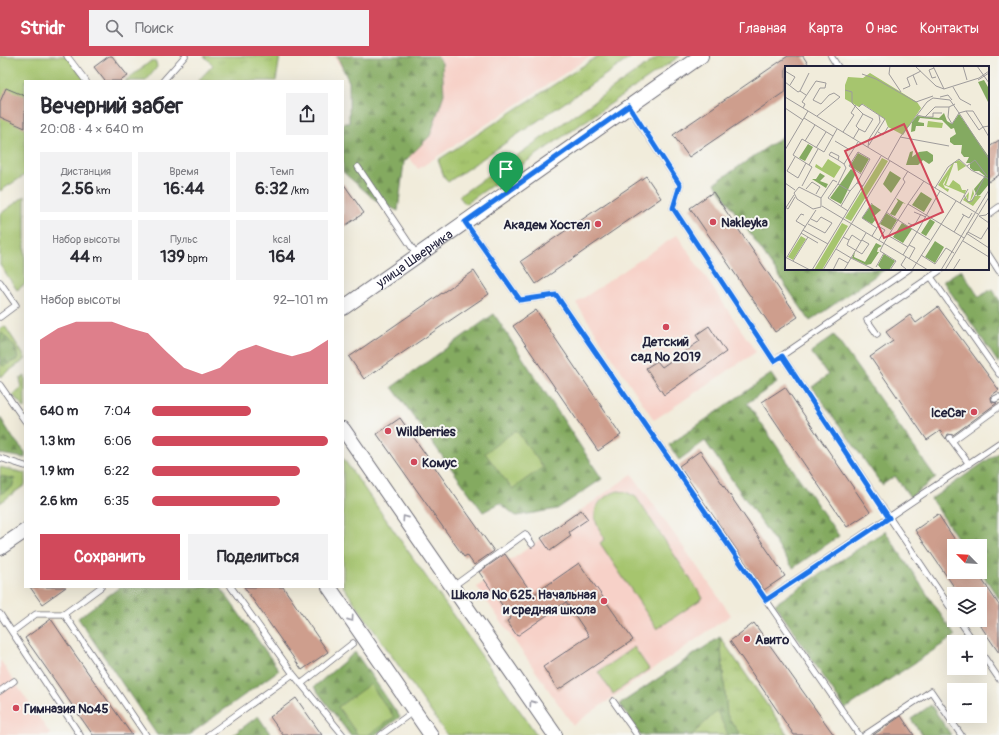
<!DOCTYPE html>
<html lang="ru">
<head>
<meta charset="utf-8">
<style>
	body { margin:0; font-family:Pangolin,sans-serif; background:#f2f2f3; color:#2b2b33; height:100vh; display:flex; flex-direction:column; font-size:15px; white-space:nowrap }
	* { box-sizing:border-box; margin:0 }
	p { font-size:13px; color:#7c7c81 }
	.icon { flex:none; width:22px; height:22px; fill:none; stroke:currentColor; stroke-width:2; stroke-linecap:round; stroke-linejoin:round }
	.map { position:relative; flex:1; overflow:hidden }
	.sheet { position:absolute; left:24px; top:24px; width:320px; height:508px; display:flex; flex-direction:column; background:#fff; border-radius:0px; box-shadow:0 4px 16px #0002 }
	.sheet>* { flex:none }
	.needle { width:26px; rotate:294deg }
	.fabs { position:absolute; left:947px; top:483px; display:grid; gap:8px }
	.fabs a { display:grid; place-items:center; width:40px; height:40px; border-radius:0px; background:#fff; box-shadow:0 4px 16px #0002; font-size:20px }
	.pin { position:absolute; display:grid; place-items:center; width:34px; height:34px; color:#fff; margin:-41px -17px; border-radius:50% 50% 50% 0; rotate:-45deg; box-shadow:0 0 4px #0007 }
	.pin .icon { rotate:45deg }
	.round { display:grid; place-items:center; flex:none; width:42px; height:42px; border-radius:0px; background:#f2f2f3 }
	.head { display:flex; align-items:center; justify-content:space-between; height:68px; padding:0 16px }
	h1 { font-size:22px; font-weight:800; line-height:30px }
	.figures { display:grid; grid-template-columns:repeat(3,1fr); gap:6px; height:68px; padding:4px 16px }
	.figures div { display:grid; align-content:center; border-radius:0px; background:#f2f2f3; text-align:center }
	.figures b { font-size:17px; font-weight:800 }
	.figures small { font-size:11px; font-weight:400 }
	.figures p { font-size:11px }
	.chart { height:112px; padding:8px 16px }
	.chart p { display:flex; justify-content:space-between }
	.chart svg { width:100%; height:72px; margin-top:4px; fill:#d1495b; opacity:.7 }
	.button { display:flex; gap:8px; margin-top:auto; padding:8px 16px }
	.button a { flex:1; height:46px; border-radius:0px; background:#d1495b; color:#fff; font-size:16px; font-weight:800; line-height:46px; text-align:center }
	.button a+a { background:#f2f2f3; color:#2b2b33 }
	ul { padding:0 16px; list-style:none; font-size:13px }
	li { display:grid; grid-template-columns:64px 48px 1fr; align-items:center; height:30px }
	li i { height:10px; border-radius:5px; background:#d1495b }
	header { display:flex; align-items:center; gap:24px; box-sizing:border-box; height:56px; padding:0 20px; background:#d1495b; color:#fff }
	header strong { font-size:19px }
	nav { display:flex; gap:22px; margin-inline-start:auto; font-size:14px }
	.search { width:280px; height:36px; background:#f2f2f3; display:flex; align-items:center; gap:10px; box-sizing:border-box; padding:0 14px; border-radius:0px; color:#7c7c81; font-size:15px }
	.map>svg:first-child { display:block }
	.built { fill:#f7d1c8 }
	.grass { fill:url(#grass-tufts); stroke:#647454 }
	.forest { fill:url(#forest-firs); stroke:#53664e }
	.green { fill:#a6c56e; stroke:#647454 }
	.building { fill:#ce9e8d }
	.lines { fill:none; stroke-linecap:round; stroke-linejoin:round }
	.service-casing { stroke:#6a6973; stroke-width:7 }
	.tertiary-casing { stroke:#6a6973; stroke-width:16 }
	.service { stroke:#fff; stroke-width:5.5 }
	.tertiary { stroke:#fff; stroke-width:14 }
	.oneway { stroke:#9c9ca7 }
	.route-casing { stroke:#fff; stroke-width:8 }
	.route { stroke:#1a73e8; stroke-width:5 }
	.poi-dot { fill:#d1495b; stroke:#f6f6f2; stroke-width:1.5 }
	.labels { text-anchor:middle; stroke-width:4; stroke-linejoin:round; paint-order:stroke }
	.poi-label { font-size:13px; font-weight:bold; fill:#22223b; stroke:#f6f6f2; text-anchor:start }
	.street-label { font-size:13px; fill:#22223b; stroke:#f6f6f2 }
	.inset-road { fill:none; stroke:#9e9b9b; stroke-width:1 }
	.view { fill:#d1495b; fill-opacity:0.15; stroke:#d1495b; stroke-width:2 }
	.inset-edge { fill:none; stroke:#22223b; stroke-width:2 }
</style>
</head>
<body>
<header>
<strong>Stridr</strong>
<div class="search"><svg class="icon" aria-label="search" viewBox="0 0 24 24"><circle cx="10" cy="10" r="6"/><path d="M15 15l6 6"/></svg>Поиск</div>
<nav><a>Главная</a><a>Карта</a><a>О нас</a><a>Контакты</a></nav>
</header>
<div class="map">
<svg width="999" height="679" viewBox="0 0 999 679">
	<defs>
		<pattern id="grass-tufts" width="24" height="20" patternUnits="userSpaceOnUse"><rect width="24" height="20" fill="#a6c56e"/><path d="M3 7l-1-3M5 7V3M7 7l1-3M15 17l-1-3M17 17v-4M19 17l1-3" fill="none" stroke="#8fa960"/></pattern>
		<pattern id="forest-firs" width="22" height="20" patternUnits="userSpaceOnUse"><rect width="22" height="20" fill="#84aa61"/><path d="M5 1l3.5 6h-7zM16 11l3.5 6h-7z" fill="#6c8a51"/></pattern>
	</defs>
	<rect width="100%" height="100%" fill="#f6f6f2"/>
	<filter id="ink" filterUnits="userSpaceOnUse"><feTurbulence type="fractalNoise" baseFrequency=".025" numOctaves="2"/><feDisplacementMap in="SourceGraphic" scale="8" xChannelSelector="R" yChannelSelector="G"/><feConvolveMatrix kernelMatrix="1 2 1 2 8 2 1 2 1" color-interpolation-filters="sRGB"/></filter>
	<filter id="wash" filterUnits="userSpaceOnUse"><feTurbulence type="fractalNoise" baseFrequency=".012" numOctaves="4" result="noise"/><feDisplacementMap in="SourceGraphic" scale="16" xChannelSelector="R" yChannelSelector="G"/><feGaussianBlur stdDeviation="0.9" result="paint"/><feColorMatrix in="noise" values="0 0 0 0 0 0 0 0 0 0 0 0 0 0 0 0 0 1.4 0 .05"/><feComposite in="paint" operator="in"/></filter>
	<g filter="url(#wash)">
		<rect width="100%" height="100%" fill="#f1ecdb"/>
		<!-- built -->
		<path class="built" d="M333 0H591L418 113Z
			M677 179 756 296 654 364 576 247Z
			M632 418 731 559 573 669 477 531 485 525 478 515 504 497 510 505Z
			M0 604 14 625 51 679H0Z"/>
		<!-- grass -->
		<path class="grass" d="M204 0H280L276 25H198L213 9Z
			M598 0H633L448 126 445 123 438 104Z
			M659 0H680L465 148 459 140Z
			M151 5 156 6 157 11 146 25H125Z
			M5 270 25 301V304L0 321V273Z
			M25 320V353L13 339 22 331 20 323Z
			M0 411 25 417V429L0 447Z
			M720 581 788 679H640L620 648Z"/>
		<!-- forest -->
		<path class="forest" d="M337 0H437L442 7 444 38 430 80 404 106 398 155 374 143 343 116V67H349V26Z
			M786 78V213H885L810 265 715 127Z
			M961 214 979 241 992 233 999 244V308L943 225Z
			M494 258 602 423 557 453 516 460 500 447 483 456 392 331Z
			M2 277 15 291 18 303 3 310 0 307V278Z
			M834 279 936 422 910 441 895 420 882 429 812 331 828 319 811 296Z
			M771 318 777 327 747 347 839 480 793 512 705 385 679 404 669 389Z
			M0 361 13 382 25 396V402L0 398Z
			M999 396V543L980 515V490H963L931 443Z
			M0 420 15 423 12 431 0 438Z
			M885 475 955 580 845 653 775 548Z
			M120 531H220L279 614 189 679H157L78 562Z
			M720 581 727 659 740 679H640L620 648Z
			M355 596 400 661 375 679H350L314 631Z
			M931 649 951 679H922L911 663Z
			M258 660 271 679H233Z"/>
		<!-- green -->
		<path class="green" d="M0 0H67L86 25H25V119L0 135Z
			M25 140V228L17 234 0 209V158Z
			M516 374 543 411 512 433 485 397Z
			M343 402 537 679H447L343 530Z
			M618 435 626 436 636 441 703 542 657 573 600 487 605 483C602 478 598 472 596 466 591 449 605 439 618 435Z
			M634 591 649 613 613 638 598 616Z
			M370 628 394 661 368 679H358L338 651Z
			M717 655 728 679H692Z"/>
		<g id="blocks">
			<!-- building -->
			<path class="building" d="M109 0H112L128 20 120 25H105L94 11Z
				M788 0H803L810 11H786V35L689 101 673 79Z
				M6 32 25 40V72L0 61V46Z
				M999 84V119L988 126V92Z
				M646 120 661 142 536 228 521 205Z
				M343 127 364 157 343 171Z
				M713 136 798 261 775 276 690 152Z
				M474 215 489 238 364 323 349 301Z
				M938 251 999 334 992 339 991 342 992 346 997 347 953 379 948 378 946 383 940 375 927 384 870 301 893 285 886 276 910 259 916 267Z
				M536 254 621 379 598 395 513 270Z
				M709 270 726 296 664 339 646 312 657 305 662 311 700 285 696 279Z
				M785 331 870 456 847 471 762 346Z
				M400 362 494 495 474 509 467 499 464 501 377 378Z
				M700 395 785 520 764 534 679 410Z
				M581 454 588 463 569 476 571 480 550 495 541 482Z
				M938 458 959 490H954V516H977L999 549V597L980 569V538H959L915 474Z
				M505 498 533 539 579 507 633 584 558 634 543 611 589 580 566 546 517 580 507 565 511 562 479 516Z
				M30 531H66L42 548Z
				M244 531H283L328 596 302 614Z
				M51 563 72 594 132 679H93L25 582Z
				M754 567 834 679H794L730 585Z
				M296 642 322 679H283L270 661Z
				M901 660 914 679H873Z"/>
		</g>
	</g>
	<g filter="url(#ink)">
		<use href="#blocks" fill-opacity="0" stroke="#6a6973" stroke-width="1"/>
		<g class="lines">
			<defs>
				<path id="service" d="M67 0 86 25
					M831 0 838 11
					M163 25 185 0
					M629 51 680 129 673 152 774 305 909 213
					M358 111 417 199
					M988 159 999 151
					M465 166 520 244 556 239 859 679
					M988 198 999 215
					M931 221 999 318
					M0 226 16 249 0 261
					M877 278 867 264 942 213
					M0 329 25 365
					M995 343 999 341
					M950 382 969 408
					M952 385 999 351
					M0 402 25 410
					M101 531 64 558 146 679
					M231 531 293 618 343 679
					M452 531 525 478 532 488
					M766 544 889 461 782 300
					M954 557 889 461 999 387
					M0 558 80 679
					M959 564 974 586
					M12 576 36 558H64
					M980 595 999 623
					M301 628 353 587
					M0 635 14 625
					M613 645 637 679
					M208 679 293 618
					M381 679 414 655
					M865 679 931 635 961 679"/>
				<g id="tertiary">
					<path id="s1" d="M343 252 701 0"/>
					<path d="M343 373 555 679"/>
					<path d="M0 492 25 475"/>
					<path d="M329 531 431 679"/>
				</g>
			</defs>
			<!-- service casing -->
			<use href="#service" class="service-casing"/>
			<!-- tertiary casing -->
			<use href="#tertiary" class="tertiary-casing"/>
			<!-- service -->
			<use href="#service" class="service"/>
			<!-- tertiary -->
			<use href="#tertiary" class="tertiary"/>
		</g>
		<!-- one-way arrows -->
		<defs><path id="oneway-chevron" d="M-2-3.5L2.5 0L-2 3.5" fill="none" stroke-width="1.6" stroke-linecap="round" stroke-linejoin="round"/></defs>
		<g class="oneway">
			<use href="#oneway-chevron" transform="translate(405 462) rotate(-125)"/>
			<use href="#oneway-chevron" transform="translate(351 563) rotate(55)"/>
			<use href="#oneway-chevron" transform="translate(532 647) rotate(-125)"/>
		</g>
	</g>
	<g class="lines" filter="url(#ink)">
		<defs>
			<path id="route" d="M629 50 680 129 673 152 774 305 782 300 889 462 766 544 556 239 520 244 465 166Z"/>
		</defs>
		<!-- route casing -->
		<use href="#route" class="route-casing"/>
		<!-- route -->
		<use href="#route" class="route"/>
	</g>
	<!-- markers -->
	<g class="poi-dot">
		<circle cx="713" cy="166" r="4"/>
		<circle cx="598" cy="168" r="4"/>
		<circle cx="666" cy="271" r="4"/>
		<circle cx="974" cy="356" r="4"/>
		<circle cx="388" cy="375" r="4"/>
		<circle cx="414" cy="406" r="4"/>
		<circle cx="604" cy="545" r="4"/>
		<circle cx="747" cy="583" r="4"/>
		<circle cx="16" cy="652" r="4"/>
	</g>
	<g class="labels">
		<!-- poi labels -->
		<g class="poi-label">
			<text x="721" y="171">Nakleyka</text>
			<text x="590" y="173" text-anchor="end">Академ Хостел</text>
			<text x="666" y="290" text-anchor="middle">Детский<tspan x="666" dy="15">сад № 2019</tspan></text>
			<text x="966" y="361" text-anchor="end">IceCar</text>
			<text x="396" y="380">Wildberries</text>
			<text x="422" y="411">Комус</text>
			<text x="596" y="543" text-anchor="end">Школа № 625. Начальная<tspan x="596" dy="15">и средняя школа</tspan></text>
			<text x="755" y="588">Авито</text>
			<text x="24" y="657">Гимназия №45</text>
		</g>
		<!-- street labels -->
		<g class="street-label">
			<text dy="5" stroke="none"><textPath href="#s1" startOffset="87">улица Шверника</textPath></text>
		</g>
	</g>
	<!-- overview -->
	<g transform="translate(785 10)">
		<rect width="204" height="204" fill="#f1ecdb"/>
		<path d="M43 93 56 101 49 112 30 101 31 98 37 102ZM174 94 181 100 173 105 172 97H169L161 119 164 120 168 114 175 119 177 124H181L180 128 159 119 163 109 158 118 160 122 164 123 163 126 153 119 168 97ZM188 123 189 128 185 136 190 130H196L188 140 178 134 180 131 183 135 181 130 184 126 183 135H185ZM16 170 21 173 8 194 3 191Z" fill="#a6c56e"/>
		<path d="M199 14 203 21 204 38 193 16ZM159 47 162 55 167 58 174 48 204 91V118L195 129 192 130 189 123 200 110 194 105H189L185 102V97H181L184 91H179L176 87 177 79H169L165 76V72L171 68 169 62 166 63 157 54 135 52 133 56 139 57V60H131L130 65 126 66 127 56 132 50 154 52ZM23 78 28 81 20 95 14 92ZM128 85 127 91 134 86 142 85 148 89V95L144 98 138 94 133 99H121L125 86ZM73 87 84 93 76 107 65 100ZM66 103 71 107 56 138 45 132ZM105 105 116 112 106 127 98 118ZM35 107 40 110 35 115 43 118 41 122 27 113H31ZM136 126 147 133 139 146 127 139ZM111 132 121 138 118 137 110 150 105 148 113 135ZM87 138 96 144 88 151 91 153 87 158 77 152ZM101 147 112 154 106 164 95 158ZM145 153 150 156 141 170 136 167ZM117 157 127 163 118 177 108 171ZM150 175 159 181 150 197 140 191ZM91 177 97 180 93 182 92 186H94L86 198 81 199 67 192 70 185 69 191 80 196ZM99 188 110 195 104 204H97L93 199Z" fill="#84aa61"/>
		<path d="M85 7 132 36 136 42 118 69 103 61 100 53 78 38 74 41 60 33V19L63 11 78 12ZM143 55 158 57 157 62 142 61ZM97 92 103 95 66 155 60 152ZM57 157 63 160 37 204H29Z" fill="#a6c56e"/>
		<path class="inset-road" d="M105 0 104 8 116 26M130 0 151 20 159 23 194 12 204 5M148 0 159 23M178 0 182 14M192 0 204 17M149 2 144 4 147 12 151 11M0 5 10 11 5 19M77 8 91 13 131 36 148 30M193 14 204 7M0 16 13 26 15 25 21 29M132 19 128 9 136 5M168 21 175 33 186 39M118 23 125 20 122 12 128 9M60 24 67 26V37L78 48 88 53 80 66 74 63 68 73M15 25 24 7M0 31 193 148M155 31 163 29 167 34M74 41 77 38 100 53 84 79M0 42 18 54M18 42 20 38 17 36 31 15 41 17 40 22H35L28 34 36 38 44 29 49 27 55 31 32 50M181 45H188L198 61 204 60M132 49 140 51 150 41H164L170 38M140 51H148V47H157M19 52 48 70M74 63 71 60 78 48M58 66 69 49 66 47 71 39M93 66 98 69 103 61M115 71 164 80M204 71 198 61 194 64 181 45 174 47 204 93M20 75 30 59M50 75 65 84M83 81 84 73 95 56 94 49M31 82 41 66M33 83 24 99 8 89 17 73 39 86 52 63M0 84 23 45M10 91 2 105 13 112 21 97M103 93 116 70 142 36 148 32 165 34 174 47 167 58 163 51 164 41M53 94 54 90 46 86 44 89 53 94 59 98M182 100 190 94 202 110M139 115 123 138 179 172M0 117 10 124M72 117 85 93 73 86 64 100 76 108M53 118 61 102 59 98 73 76M17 120 27 101 24 99M14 121 36 132V141L28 143 12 133 9 127ZM150 122 163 101 174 93 186 104 204 113M21 123 27 116 35 121 31 128M65 125 72 117 78 120M179 129 183 136 187 135 200 110M36 132 48 114 52 116M87 137 77 152 92 162M175 137 183 123M37 140 143 204M56 140 65 125 53 118 43 132 63 145M0 141 3 143 10 131M0 143 9 129M31 144 18 164 43 178M101 146 113 154 123 138M129 146 141 151M204 146 201 149 194 150 204 157M177 148 184 152 187 147M19 149 16 148 11 155 21 161M123 157 129 160 136 148M23 158 40 167 47 157 36 151 32 156 26 153M93 160 100 164 94 174M169 166 179 149M183 166 196 173 204 160M16 167 33 177M181 167 204 182M87 170 120 116 118 113 123 105M104 170 123 181M58 171 64 174 62 179 77 188 84 178 77 174M64 174 67 169 76 175M145 174 132 166 155 125M178 175 204 191M99 177 113 154 132 166 118 189M99 177 95 185 111 195 105 204M124 179 130 182 124 193M51 183 66 192 81 167M136 189 150 198 161 182 169 187M0 191 25 204M2 191 18 164M121 191 116 199 121 203M8 195 23 171M91 201 99 187M27 204 96 90M38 204 105 95M48 204 54 192 63 197M59 204 66 192 90 204M127 204 171 135M156 204 204 124M160 204 204 131M168 204 175 193"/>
		<path class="view" d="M119 58 158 146 99 172 60 85Z"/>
		<rect width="204" height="204" class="inset-edge"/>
	</g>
</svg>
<div class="fabs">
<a><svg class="needle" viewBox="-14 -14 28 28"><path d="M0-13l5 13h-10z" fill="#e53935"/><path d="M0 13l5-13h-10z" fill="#7c7c81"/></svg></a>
<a><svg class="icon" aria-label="layers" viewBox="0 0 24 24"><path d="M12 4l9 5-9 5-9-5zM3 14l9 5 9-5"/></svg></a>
<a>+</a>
<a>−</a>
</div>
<div class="pin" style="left:506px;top:137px;background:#1e9e55"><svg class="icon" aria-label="arrive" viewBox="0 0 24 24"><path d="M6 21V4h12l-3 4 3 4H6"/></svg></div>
<section class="sheet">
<div class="head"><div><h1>Вечерний забег</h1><p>20:08 · 4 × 640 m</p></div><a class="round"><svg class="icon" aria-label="share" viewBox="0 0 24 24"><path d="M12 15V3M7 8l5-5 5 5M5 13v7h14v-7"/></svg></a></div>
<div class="figures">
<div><p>Дистанция</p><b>2.56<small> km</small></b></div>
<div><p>Время</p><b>16:44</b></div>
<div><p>Темп</p><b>6:32<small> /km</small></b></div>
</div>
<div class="figures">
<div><p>Набор высоты</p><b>44<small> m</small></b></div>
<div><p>Пульс</p><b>139<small> bpm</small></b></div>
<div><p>kcal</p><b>164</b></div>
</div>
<div class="chart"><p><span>Набор высоты</span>92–101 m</p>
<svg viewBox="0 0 160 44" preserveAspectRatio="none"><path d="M0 44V17L10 10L20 6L30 6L40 6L50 10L60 13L70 24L80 34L90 38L100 34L110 24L120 20L130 24L140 27L150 24L160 17V44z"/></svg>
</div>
<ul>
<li><b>640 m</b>7:04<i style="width:56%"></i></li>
<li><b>1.3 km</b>6:06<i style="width:100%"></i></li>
<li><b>1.9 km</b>6:22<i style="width:84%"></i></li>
<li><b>2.6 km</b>6:35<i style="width:73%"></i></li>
</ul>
<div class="button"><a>Сохранить</a><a>Поделиться</a></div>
</section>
</div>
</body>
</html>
